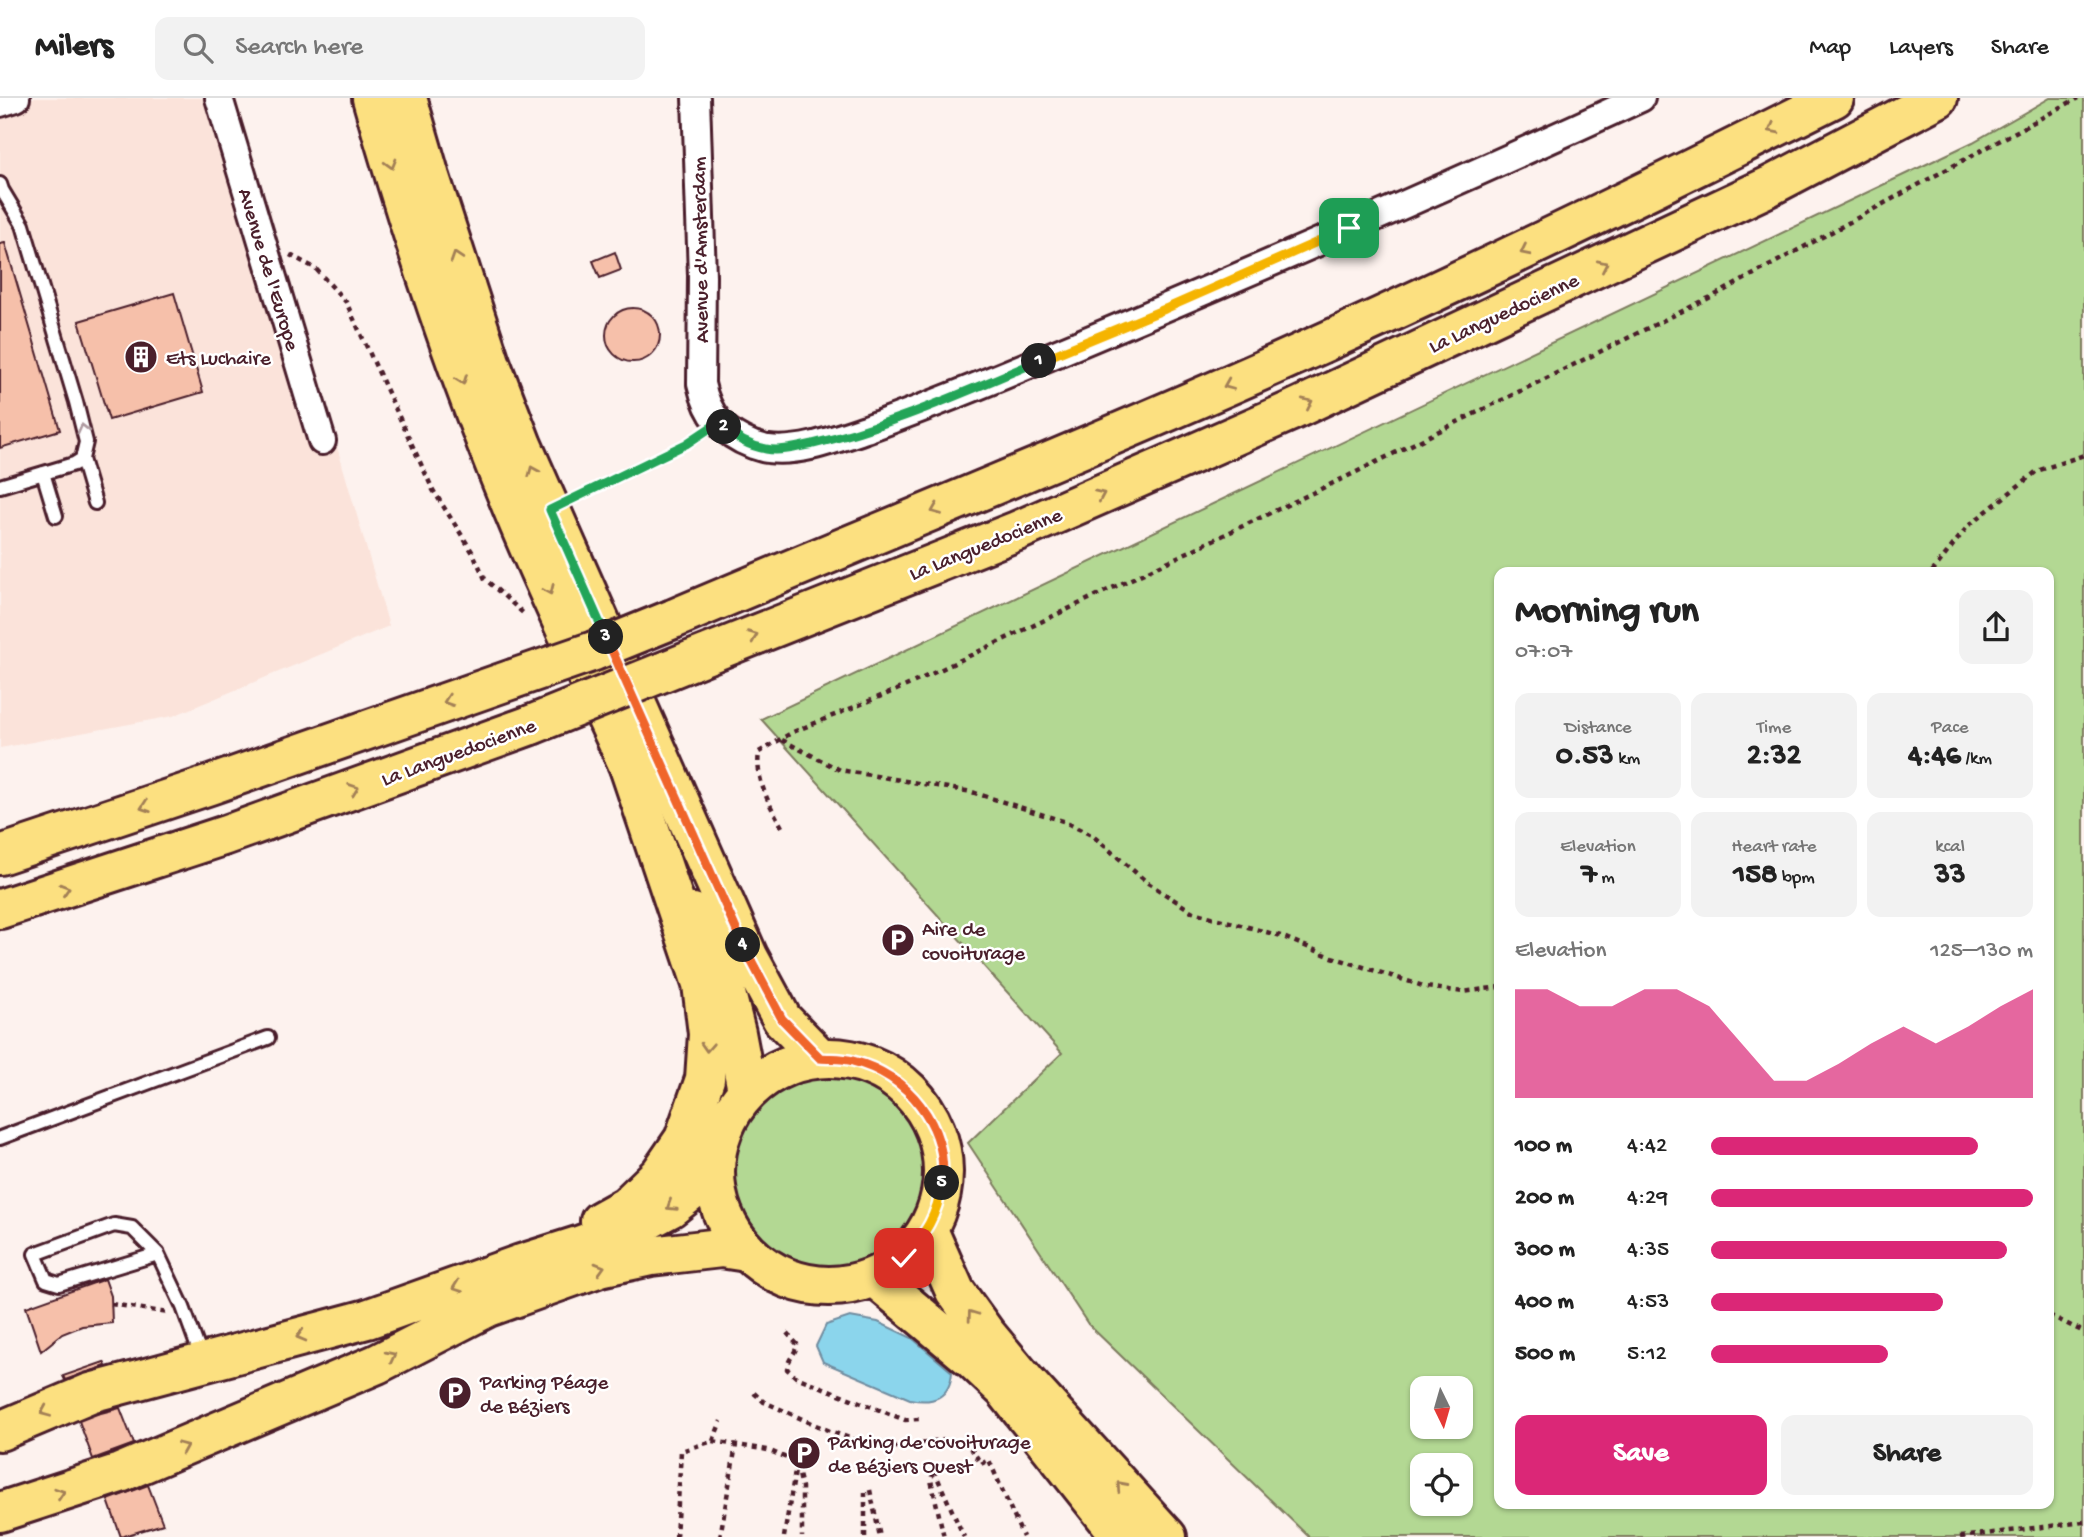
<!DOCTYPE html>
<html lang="en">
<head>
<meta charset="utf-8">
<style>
	body { margin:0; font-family:"Gochi Hand",sans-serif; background:#f2f2f2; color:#222; height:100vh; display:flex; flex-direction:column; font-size:26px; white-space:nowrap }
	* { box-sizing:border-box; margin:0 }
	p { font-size:23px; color:#767676 }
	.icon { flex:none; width:38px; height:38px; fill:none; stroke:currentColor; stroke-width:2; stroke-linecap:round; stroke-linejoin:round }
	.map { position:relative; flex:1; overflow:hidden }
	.details { position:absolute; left:1494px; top:469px; width:560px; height:942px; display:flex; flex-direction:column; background:#fff; border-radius:14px; box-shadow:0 2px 5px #0004 }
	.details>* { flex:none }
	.needle { width:46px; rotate:175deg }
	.fabs { position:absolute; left:1410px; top:1278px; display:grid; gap:14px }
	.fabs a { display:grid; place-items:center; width:63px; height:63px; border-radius:14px; background:#fff; box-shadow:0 2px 5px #0004; font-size:35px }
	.pin { position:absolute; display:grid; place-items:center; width:60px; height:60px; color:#fff; margin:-30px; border-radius:14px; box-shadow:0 4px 10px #0006 }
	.km { position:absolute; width:35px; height:35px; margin:-18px; border-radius:50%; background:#222; color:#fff; font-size:19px; line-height:35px; text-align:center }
	.round { display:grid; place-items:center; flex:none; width:74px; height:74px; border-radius:14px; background:#f2f2f2 }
	.headline { display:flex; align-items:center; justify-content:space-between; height:119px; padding:0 21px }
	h1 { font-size:38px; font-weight:700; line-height:52px }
	.metrics { display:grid; grid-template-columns:repeat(3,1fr); gap:10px; height:119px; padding:7px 21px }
	.metrics div { display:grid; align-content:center; border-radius:14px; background:#f2f2f2; text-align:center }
	.metrics b { font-size:30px; font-weight:700 }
	.metrics small { font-size:19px; font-weight:400 }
	.metrics p { font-size:19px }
	.chart { height:196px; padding:14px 21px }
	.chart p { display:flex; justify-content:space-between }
	.chart svg { width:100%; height:126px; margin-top:7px; fill:#db2777; opacity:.7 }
	.button { display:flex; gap:14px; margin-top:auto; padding:14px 21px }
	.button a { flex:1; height:80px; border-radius:14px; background:#db2777; color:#fff; font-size:28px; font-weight:700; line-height:80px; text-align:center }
	.button a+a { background:#f2f2f2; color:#222 }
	ul { padding:0 21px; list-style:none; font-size:23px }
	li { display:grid; grid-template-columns:112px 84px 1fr; align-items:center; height:52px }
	li i { height:18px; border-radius:9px; background:#db2777 }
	header { display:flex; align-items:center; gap:42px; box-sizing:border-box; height:98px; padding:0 35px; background:#fff; border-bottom:2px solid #e0e0e0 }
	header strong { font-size:33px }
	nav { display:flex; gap:38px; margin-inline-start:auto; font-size:24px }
	.search { width:490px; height:63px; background:#f2f2f2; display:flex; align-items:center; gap:18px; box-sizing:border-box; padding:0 24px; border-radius:14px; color:#767676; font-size:26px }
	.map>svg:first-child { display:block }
	.built { fill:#fbe3da }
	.green { fill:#b3d893; stroke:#7e7c5f; stroke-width:2; fill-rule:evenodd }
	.water { fill:#8bd5ec; stroke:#718c9f; stroke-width:2 }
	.building { fill:#f6c0aa; stroke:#4a1f2b; stroke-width:2 }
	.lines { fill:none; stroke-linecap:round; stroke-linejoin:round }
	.lane-casing { stroke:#4a1f2b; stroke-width:18 }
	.street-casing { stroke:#4a1f2b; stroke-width:32 }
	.primary-casing { stroke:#4a1f2b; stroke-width:44 }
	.highway-casing { stroke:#4a1f2b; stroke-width:44 }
	.path { stroke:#4a1f2b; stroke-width:4.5; stroke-dasharray:5 5; stroke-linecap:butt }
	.lane { stroke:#fff; stroke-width:12 }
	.street { stroke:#fff; stroke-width:26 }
	.primary { stroke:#fce080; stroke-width:38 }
	.highway { stroke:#fce080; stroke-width:38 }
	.highway-bridge-casing { stroke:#4a1f2b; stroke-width:44; stroke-linecap:butt }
	.highway-bridge { stroke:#fce080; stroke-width:38 }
	.oneway { stroke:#a38056 }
	.oneway2 { stroke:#ae9aa0 }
	.split-1-casing { stroke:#fff; stroke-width:14 }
	.split-2-casing { stroke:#fff; stroke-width:14 }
	.split-3-casing { stroke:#fff; stroke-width:14 }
	.split-4-casing { stroke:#fff; stroke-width:14 }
	.split-5-casing { stroke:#fff; stroke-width:14 }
	.split-6-casing { stroke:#fff; stroke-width:14 }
	.split-1 { stroke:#f5b400; stroke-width:9 }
	.split-2 { stroke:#22a559; stroke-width:9 }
	.split-3 { stroke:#22a559; stroke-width:9 }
	.split-4 { stroke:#f0652b; stroke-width:9 }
	.split-5 { stroke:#f0652b; stroke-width:9 }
	.split-6 { stroke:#f5b400; stroke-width:9 }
	.labels { text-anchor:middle; stroke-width:5; stroke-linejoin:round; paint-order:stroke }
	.street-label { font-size:21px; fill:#4a1f2b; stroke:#fff }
	.poi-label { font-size:21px; fill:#4a1f2b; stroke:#fff; text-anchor:start }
</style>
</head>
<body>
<header>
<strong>Milers</strong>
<div class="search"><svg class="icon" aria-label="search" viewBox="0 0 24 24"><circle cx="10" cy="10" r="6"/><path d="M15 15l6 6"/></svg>Search here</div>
<nav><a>Map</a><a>Layers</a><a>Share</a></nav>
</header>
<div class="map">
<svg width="2084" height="1439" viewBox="0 0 2084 1439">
	<rect width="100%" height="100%" fill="#fdf2ee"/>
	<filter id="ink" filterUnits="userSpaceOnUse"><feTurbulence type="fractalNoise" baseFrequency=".0143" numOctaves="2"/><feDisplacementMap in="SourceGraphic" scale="14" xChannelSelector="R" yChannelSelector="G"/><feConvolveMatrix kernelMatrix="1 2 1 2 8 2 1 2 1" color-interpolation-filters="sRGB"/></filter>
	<g filter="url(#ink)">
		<!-- built -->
		<path class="built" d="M0 0H236L389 528 173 618 0 650Z"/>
		<!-- green -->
		<path class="green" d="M2050 0H2084V1439H1309L1088 1226 968 1045 1062 955 761 621 1973 44ZM1500 474H2049V1405H1500ZM1423 1290H1461V1328H1423ZM1423 1367H1461V1405H1423Z
			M731 1078a98 98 0 1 1 196 0a98 98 0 1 1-196 0Z"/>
		<!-- water -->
		<path class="water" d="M850 1219 878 1224 912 1240 952 1274C950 1300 933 1306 910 1301L823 1264 816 1248 826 1227Z"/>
		<!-- building -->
		<path class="building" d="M5 145 60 332 0 350V146Z
			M615 154 621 172 600 180 593 163Z
			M174 195 203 294 109 322 79 223Z
			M606 237a27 27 0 1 1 54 0a27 27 0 1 1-54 0Z
			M105 1181 111 1198 112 1225 82 1228 62 1236 41 1253 26 1209Z
			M104 1264 106 1268 65 1282 63 1278Z
			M120 1310 134 1346 93 1361 79 1323 97 1316Z
			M148 1387 163 1426 121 1439 108 1402Z"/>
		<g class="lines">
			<defs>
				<path id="lane" d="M0 86 2 92 23 127 76 304 86 344 82 361 74 366 0 388
					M82 361 95 405
					M43 375 56 418
					M0 1040 268 940
					M158 1156 132 1130 114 1127 35 1156 46 1182 59 1186 158 1156 183 1209 202 1261"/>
				<path id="street" d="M219 0 322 343
					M696 0 702 178 701 286C708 318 723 335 753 347 758 348 763 351 768 351 800 355 836 341 866 331 919 312 971 291 1024 269 1231 183 1437 94 1641 0
					M0 5 16 0"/>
				<path id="primary" d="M372 0C413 145 461 287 519 426 558 519 603 610 644 702
					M407 0 430 79 490 264 522 347 748 858 782 921 820 960
					M693 815 721 876 736 935 747 993
					M715 1074a114 114 0 1 1 228 0a114 114 0 1 1-228 0Z
					M928 1132 955 1193 986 1236 1026 1284 1167 1439
					M874 1179 971 1260 1005 1292 1122 1439"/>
				<path id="highway" d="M673 521C873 436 1075 356 1274 267 1463 183 1649 93 1834 0
					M690 563 1017 433 1291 313 1770 88 1938 0
					M0 757 210 687 513 581
					M0 811 226 737 531 627
					M600 1123 627 1108 660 1076 684 1041 705 981 708 936 702 886 630 672
					M0 1333 90 1295 367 1221 521 1166 581 1147 644 1124 670 1110 698 1088 715 1058
					M0 1414 120 1375 377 1266 488 1209 600 1169 651 1158 721 1150 747 1154"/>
			</defs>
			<!-- lane casing -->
			<use href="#lane" class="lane-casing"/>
			<!-- street casing -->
			<use href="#street" class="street-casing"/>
			<!-- primary casing -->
			<use href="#primary" class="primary-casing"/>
			<!-- highway casing -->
			<use href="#highway" class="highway-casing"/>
			<!-- path -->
			<path class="path" d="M290 157 315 170 346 204 433 392 473 455 485 481 523 515
				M576 400 686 346 699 338
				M1932 474 1968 428 2037 373 2084 357
				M782 642 840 672 972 694 1063 723 1093 738 1148 785 1193 814 1281 838 1329 858 1426 889 1463 894 1500 889
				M782 729C769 706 755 681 759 654L793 634 906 588 1348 378 1721 194 2078 0
				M111 1206 169 1215
				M2049 1217 2084 1234
				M787 1235 797 1246C796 1256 788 1260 787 1271L796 1279 905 1322 919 1321
				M754 1295 764 1304C804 1321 844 1343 887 1349 913 1352 950 1330 972 1352 975 1356 978 1361 981 1366L989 1362 1023 1439
				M713 1343 721 1323
				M933 1373 937 1379 964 1439
				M933 1374 931 1382 944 1439
				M870 1392 880 1439
				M676 1439 681 1353 713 1343 768 1352 796 1364 802 1389V1439
				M720 1439 736 1347
				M784 1439 796 1367
				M865 1439V1392
				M1960 1439 2084 1424"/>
			<!-- lane -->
			<use href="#lane" class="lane"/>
			<!-- street -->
			<use href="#street" class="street"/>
			<!-- primary -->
			<use href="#primary" class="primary"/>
			<!-- highway -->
			<use href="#highway" class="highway"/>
			<defs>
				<path id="highway-bridge" d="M513 581 594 553 673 521
					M531 627 690 563"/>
			</defs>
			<!-- highway-bridge casing -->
			<use href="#highway-bridge" class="highway-bridge-casing"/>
			<!-- highway-bridge -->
			<use href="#highway-bridge" class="highway-bridge"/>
		</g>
		<!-- one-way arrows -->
		<defs><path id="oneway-chevron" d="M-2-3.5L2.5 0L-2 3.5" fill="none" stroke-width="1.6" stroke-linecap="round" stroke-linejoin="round" transform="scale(1.75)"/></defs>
		<g class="oneway">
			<use href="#oneway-chevron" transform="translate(1773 31) rotate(153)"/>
			<use href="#oneway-chevron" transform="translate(391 66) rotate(74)"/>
			<use href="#oneway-chevron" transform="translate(1525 153) rotate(154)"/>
			<use href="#oneway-chevron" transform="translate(456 159) rotate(-108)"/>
			<use href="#oneway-chevron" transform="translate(1603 167) rotate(-25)"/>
			<use href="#oneway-chevron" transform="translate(462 282) rotate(70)"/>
			<use href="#oneway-chevron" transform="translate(1228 287) rotate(157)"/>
			<use href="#oneway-chevron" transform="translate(1308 305) rotate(-25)"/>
			<use href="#oneway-chevron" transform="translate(533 373) rotate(-113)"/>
			<use href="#oneway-chevron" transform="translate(1100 397) rotate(-24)"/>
			<use href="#oneway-chevron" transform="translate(936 412) rotate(158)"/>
			<use href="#oneway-chevron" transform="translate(549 492) rotate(66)"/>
			<use href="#oneway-chevron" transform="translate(753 538) rotate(-22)"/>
			<use href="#oneway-chevron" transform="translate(448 603) rotate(161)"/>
			<use href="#oneway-chevron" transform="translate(354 691) rotate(-20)"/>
			<use href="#oneway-chevron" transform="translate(145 709) rotate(161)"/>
			<use href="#oneway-chevron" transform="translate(65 791) rotate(-17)"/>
			<use href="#oneway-chevron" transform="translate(707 949) rotate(93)"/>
			<use href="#oneway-chevron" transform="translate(671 1108) rotate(147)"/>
			<use href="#oneway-chevron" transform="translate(600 1170) rotate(-16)"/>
			<use href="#oneway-chevron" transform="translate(457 1189) rotate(160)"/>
			<use href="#oneway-chevron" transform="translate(972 1217) rotate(-126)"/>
			<use href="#oneway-chevron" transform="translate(301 1238) rotate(165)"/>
			<use href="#oneway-chevron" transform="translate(391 1258) rotate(-27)"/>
			<use href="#oneway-chevron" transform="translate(45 1314) rotate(157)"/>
			<use href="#oneway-chevron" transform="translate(183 1349) rotate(-23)"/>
			<use href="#oneway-chevron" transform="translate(1121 1388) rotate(-132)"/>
			<use href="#oneway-chevron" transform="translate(60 1395) rotate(-18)"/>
		</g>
		<use class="oneway2" href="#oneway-chevron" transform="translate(83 331) rotate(-104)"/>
	</g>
	<g class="lines" filter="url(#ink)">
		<defs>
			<path id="split-1" d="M1039 263 1165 211 1349 130"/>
			<path id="split-2" d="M724 329C735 340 750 348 766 351 781 354 798 349 813 346 891 328 966 293 1039 263"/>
			<path id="split-3" d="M606 539 550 412 686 346 719 324 724 329"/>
			<path id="split-4" d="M606 539 743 847"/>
			<path id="split-5" d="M743 847 782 921 820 960C831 961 843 960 853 963 907 976 949 1028 942 1085"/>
			<path id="split-6" d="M904 1160C926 1134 937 1119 942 1085"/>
		</defs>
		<!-- split-1 casing -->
		<use href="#split-1" class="split-1-casing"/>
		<!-- split-2 casing -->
		<use href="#split-2" class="split-2-casing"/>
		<!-- split-3 casing -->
		<use href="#split-3" class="split-3-casing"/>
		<!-- split-4 casing -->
		<use href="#split-4" class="split-4-casing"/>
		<!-- split-5 casing -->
		<use href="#split-5" class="split-5-casing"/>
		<!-- split-6 casing -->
		<use href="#split-6" class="split-6-casing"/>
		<!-- split-1 -->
		<use href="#split-1" class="split-1"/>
		<!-- split-2 -->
		<use href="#split-2" class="split-2"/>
		<!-- split-3 -->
		<use href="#split-3" class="split-3"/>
		<!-- split-4 -->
		<use href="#split-4" class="split-4"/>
		<!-- split-5 -->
		<use href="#split-5" class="split-5"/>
		<!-- split-6 -->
		<use href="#split-6" class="split-6"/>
	</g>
	<!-- icons -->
	<defs>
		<symbol id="building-disc" viewBox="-11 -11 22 22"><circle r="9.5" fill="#4a1f2b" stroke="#fff"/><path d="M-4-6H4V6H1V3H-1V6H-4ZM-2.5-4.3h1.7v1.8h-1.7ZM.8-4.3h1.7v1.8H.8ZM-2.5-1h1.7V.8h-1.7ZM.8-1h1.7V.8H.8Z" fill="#fff"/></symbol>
		<symbol id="parking-disc" viewBox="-11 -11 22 22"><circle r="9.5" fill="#4a1f2b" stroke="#fff"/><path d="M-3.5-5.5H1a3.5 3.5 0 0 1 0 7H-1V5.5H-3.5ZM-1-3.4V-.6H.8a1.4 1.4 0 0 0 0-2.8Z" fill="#fff"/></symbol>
	</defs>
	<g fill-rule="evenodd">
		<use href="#building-disc" x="122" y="240" width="38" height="38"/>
		<use href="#parking-disc" x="879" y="823" width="38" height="38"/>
		<use href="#parking-disc" x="436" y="1276" width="38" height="38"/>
		<use href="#parking-disc" x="785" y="1336" width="38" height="38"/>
	</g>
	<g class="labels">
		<!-- street labels -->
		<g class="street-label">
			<text transform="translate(699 152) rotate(-91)" y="7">Avenue d'Amsterdam</text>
			<text transform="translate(270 171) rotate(73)" y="7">Avenue de l'Europe</text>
			<text transform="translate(1503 214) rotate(-25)" y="7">La Languedocienne</text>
			<text transform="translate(985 445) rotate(-22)" y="7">La Languedocienne</text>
			<text transform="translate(458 653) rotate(-20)" y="7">La Languedocienne</text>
		</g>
		<!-- poi labels -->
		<g class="poi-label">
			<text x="166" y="266">Ets Luchaire</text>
			<text x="922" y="837">Aire de<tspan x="922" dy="24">covoiturage</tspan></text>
			<text x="480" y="1290">Parking Péage<tspan x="480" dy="24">de Béziers</tspan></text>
			<text x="828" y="1350">Parking de covoiturage<tspan x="828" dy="24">de Béziers Ouest</tspan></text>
		</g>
	</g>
</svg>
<div class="fabs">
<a><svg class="needle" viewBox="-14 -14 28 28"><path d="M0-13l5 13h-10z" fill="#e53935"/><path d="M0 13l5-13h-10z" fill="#767676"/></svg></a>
<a><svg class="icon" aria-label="locate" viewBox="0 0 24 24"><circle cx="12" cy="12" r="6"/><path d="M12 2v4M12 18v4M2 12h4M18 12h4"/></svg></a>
</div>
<div class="pin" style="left:1349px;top:130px;background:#1e9e55"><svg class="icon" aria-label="arrive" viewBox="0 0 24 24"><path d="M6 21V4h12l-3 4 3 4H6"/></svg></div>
<div class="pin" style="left:904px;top:1160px;background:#d93025"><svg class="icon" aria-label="check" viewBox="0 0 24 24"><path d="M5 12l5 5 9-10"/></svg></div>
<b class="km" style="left:1039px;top:263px">1</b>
<b class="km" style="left:724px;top:329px">2</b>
<b class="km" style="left:606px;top:539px">3</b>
<b class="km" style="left:743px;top:847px">4</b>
<b class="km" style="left:942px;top:1085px">5</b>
<section class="details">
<div class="headline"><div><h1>Morning run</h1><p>07:07</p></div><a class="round"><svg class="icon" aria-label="share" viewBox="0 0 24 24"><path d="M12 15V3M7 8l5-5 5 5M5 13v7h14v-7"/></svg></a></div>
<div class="metrics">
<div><p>Distance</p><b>0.53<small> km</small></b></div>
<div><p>Time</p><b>2:32</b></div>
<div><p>Pace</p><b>4:46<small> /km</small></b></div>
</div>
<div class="metrics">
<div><p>Elevation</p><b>7<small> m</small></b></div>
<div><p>Heart rate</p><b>158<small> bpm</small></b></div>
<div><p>kcal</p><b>33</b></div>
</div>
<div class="chart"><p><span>Elevation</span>125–130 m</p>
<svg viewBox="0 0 160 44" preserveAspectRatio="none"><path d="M0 44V6L10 6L20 12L30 12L40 6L50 6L60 12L70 25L80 38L90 38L100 32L110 25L120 19L130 25L140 19L150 12L160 6V44z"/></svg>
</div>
<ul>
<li><b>100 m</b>4:42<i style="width:83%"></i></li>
<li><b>200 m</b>4:29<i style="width:100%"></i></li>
<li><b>300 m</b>4:35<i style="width:92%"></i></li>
<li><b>400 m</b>4:53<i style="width:72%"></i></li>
<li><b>500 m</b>5:12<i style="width:55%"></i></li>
</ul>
<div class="button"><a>Save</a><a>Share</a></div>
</section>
</div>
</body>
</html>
